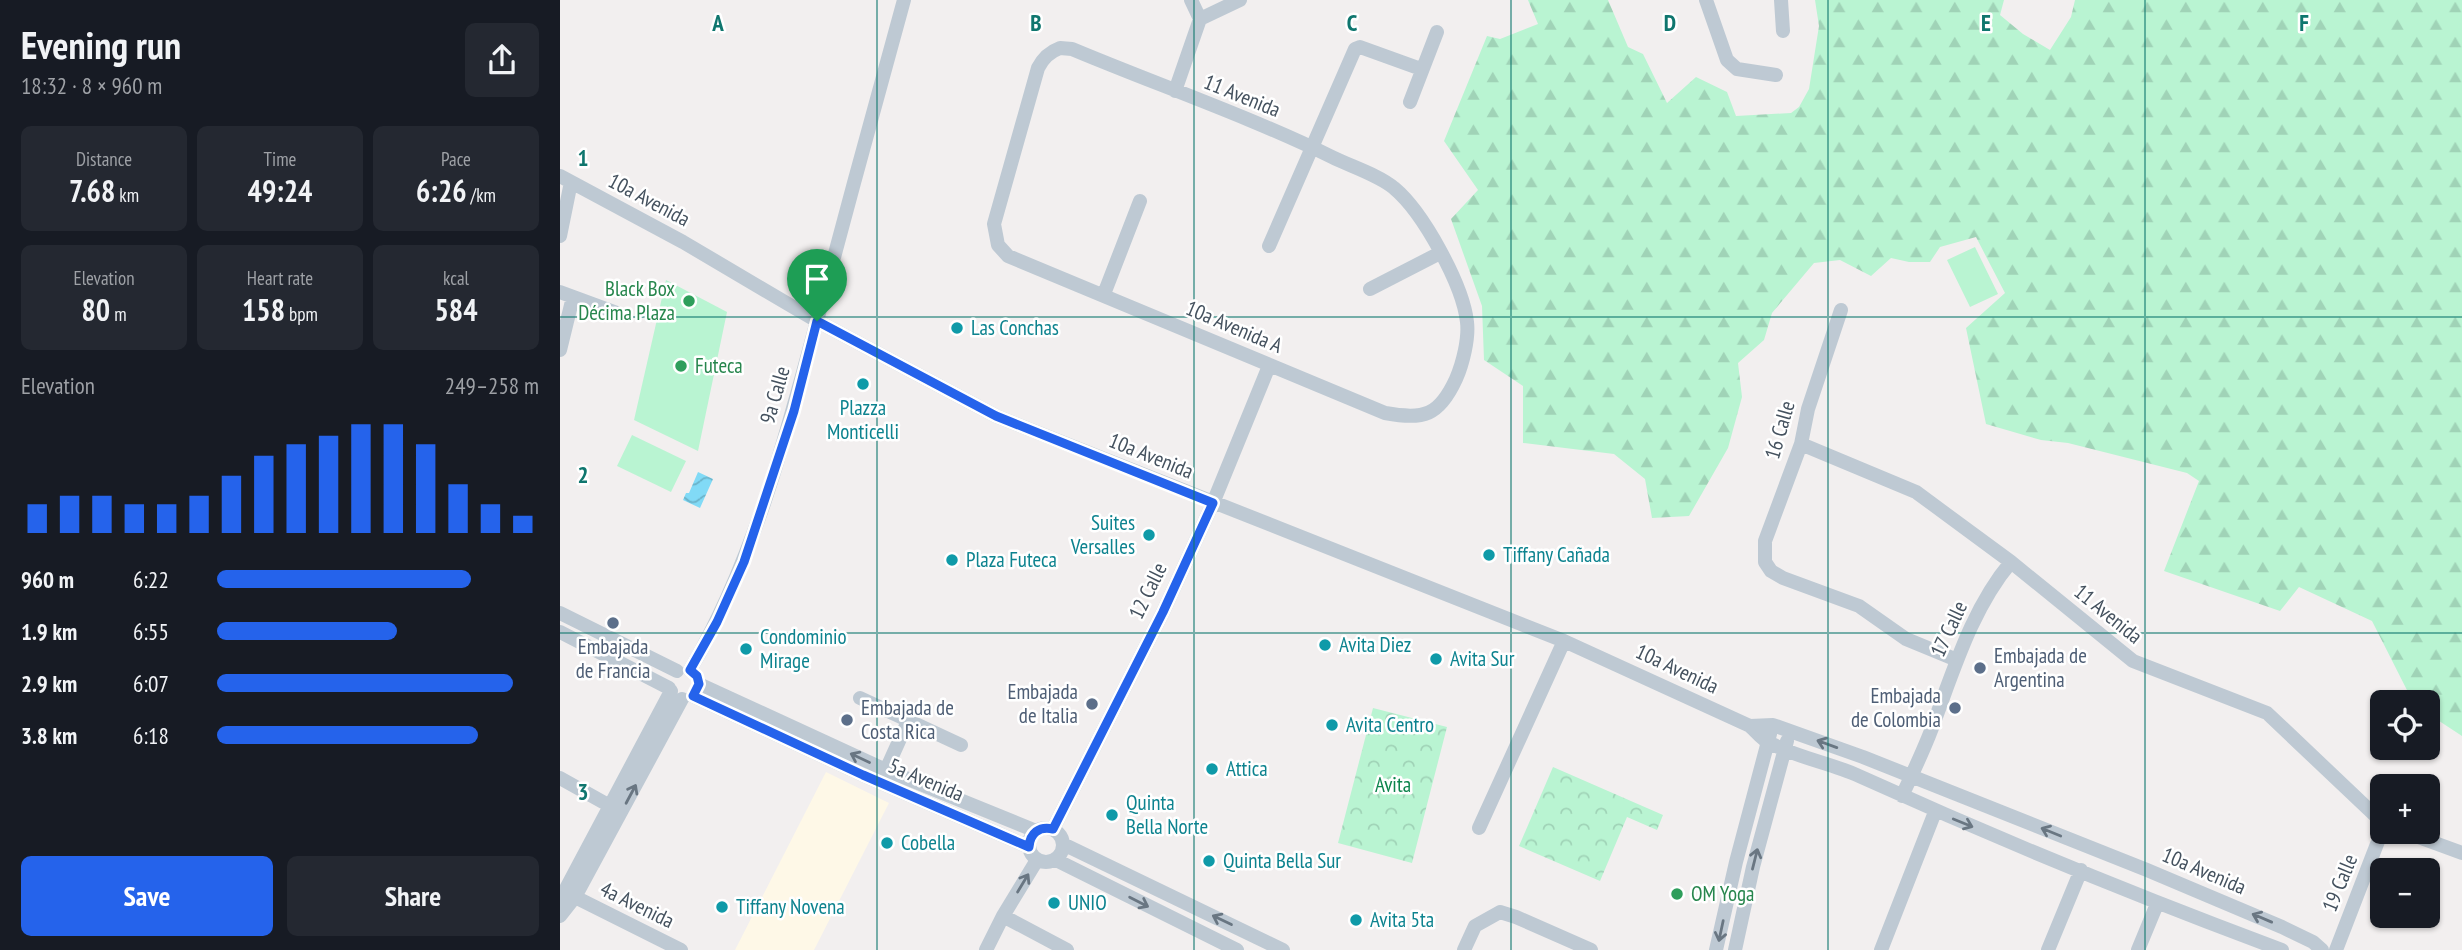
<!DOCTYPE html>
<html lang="en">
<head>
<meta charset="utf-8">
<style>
	body { margin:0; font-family:"PT Sans Narrow",sans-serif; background:#242831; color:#f1f3f6; height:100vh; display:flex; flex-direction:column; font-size:26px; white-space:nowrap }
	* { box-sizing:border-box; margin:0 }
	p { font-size:23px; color:#9ea1a6 }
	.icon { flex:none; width:38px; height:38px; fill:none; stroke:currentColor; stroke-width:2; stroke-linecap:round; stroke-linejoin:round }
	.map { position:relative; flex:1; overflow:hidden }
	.sheet { display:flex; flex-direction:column; background:#171b24; width:560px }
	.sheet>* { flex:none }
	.buttons { position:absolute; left:1810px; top:690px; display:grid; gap:14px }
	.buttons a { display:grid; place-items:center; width:70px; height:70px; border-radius:10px; background:#171b24; box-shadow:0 2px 5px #0004; font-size:35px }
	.pin { position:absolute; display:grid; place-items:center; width:60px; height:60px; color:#fff; margin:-72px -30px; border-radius:50% 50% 50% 0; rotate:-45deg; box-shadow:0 0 7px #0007 }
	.pin .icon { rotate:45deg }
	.round { display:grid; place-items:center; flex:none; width:74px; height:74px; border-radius:10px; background:#242831 }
	.headline { display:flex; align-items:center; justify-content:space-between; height:119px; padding:0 21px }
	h1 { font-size:38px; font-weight:600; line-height:52px }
	.figures { display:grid; grid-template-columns:repeat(3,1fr); gap:10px; height:119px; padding:7px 21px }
	.figures div { display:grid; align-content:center; border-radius:10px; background:#242831; text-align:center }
	.figures b { font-size:30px; font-weight:600 }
	.figures small { font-size:19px; font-weight:400 }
	.figures p { font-size:19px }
	.chart { height:196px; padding:14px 21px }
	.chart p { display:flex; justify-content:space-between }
	.chart svg { width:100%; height:126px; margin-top:7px; stroke:#2563eb; stroke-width:6 }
	.primary-button { display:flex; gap:14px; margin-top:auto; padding:14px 21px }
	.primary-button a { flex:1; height:80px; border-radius:10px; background:#2563eb; color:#fff; font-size:28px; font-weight:600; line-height:80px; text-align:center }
	.primary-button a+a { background:#242831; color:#f1f3f6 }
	ul { padding:0 21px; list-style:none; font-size:23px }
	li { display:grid; grid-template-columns:112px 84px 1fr; align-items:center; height:52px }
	li i { height:18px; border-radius:9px; background:#2563eb }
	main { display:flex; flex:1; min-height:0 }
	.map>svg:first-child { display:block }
	.commercial { fill:#fef8e7 }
	.forest { fill:url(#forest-firs) }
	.park { fill:url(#park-crowns) }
	.pitch { fill:#b9f4d2 }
	.water { fill:url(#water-waves) }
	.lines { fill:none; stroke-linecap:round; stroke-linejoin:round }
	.minor { stroke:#bec9d3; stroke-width:14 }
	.oneway { stroke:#697682 }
	.route-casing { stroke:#fff; stroke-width:14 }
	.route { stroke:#2563eb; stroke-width:9 }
	.grid { fill:none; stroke:#0f766e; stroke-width:2; stroke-opacity:0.55 }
	.leisure-dot { fill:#2e9e5b; stroke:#fff; stroke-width:2.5 }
	.culture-dot { fill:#0f9aa8; stroke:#fff; stroke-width:2.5 }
	.service-dot { fill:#5c6f8a; stroke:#fff; stroke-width:2.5 }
	.labels { text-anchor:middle; stroke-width:5; stroke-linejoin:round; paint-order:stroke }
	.street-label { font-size:21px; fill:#45525f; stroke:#fff }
	.leisure-label { font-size:21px; fill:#27864d; stroke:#fff; text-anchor:start }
	.culture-label { font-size:21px; fill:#0d838f; stroke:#fff; text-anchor:start }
	.service-label { font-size:21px; fill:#4e5e75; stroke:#fff; text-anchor:start }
	.park-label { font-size:21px; fill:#0c844c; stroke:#fff }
	.grid-label { font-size:23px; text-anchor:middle; font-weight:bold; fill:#0f766e; stroke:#fff; stroke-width:5; stroke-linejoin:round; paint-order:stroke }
</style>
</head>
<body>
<main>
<section class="sheet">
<div class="headline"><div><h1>Evening run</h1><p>18:32 · 8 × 960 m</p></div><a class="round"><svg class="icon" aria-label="share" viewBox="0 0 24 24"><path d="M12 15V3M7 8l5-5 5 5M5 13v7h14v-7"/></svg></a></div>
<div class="figures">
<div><p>Distance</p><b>7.68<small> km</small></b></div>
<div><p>Time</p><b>49:24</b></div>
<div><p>Pace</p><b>6:26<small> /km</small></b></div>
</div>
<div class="figures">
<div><p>Elevation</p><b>80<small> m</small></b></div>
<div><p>Heart rate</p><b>158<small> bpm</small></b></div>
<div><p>kcal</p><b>584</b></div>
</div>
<div class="chart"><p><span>Elevation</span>249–258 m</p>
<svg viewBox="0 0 160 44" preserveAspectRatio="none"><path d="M5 44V34M15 44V31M25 44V31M35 44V34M45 44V34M55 44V31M65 44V24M75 44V17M85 44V13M95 44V10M105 44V6M115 44V6M125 44V13M135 44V27M145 44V34M155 44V38"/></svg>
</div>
<ul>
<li><b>960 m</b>6:22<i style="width:79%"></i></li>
<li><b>1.9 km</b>6:55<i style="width:56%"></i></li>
<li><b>2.9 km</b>6:07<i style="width:92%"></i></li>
<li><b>3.8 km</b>6:18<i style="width:81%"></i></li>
</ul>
<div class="primary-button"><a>Save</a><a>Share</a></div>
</section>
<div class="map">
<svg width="1902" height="950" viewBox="0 0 1902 950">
	<defs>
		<pattern id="forest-firs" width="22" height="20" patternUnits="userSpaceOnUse" patternTransform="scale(1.75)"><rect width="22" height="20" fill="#b9f4d2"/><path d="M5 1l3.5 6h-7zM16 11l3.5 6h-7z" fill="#a0d3b7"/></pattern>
		<pattern id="park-crowns" width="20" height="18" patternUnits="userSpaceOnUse" patternTransform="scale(1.75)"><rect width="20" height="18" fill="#b9f4d2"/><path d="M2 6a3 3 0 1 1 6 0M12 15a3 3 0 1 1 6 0" fill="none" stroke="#a0d3b7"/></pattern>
		<pattern id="water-waves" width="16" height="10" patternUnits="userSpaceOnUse" patternTransform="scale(1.75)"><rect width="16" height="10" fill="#81daf6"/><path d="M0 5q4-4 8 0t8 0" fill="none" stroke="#6bb3ca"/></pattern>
	</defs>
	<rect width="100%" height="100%" fill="#f2efef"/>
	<!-- commercial -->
	<path class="commercial" d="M266 772 329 803 254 950H175Z"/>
	<!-- forest -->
	<path class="forest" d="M968 0H1048L1068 47 1083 54 1107 103 1136 77 1167 92 1176 116 1231 113 1239 107 1249 89 1259 26 1255 0H1444L1440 15 1463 34 1490 50 1511 17 1515 0H1902V736L1867 713V702H1853L1812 621 1739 587 1720 611 1604 571 1639 481 1627 473 1508 443 1481 440 1426 424 1406 328 1445 293 1416 237 1380 247 1370 262H1349L1331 258 1311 276 1280 260 1254 263 1212 313 1204 340 1178 363 1182 397 1168 448 1129 516 1092 518 1085 479 1054 454 963 443V386L924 360 922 306 891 219 918 190 884 141 927 36 940 39 978 24Z"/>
	<!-- park -->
	<path class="park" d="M813 708 887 727 852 863 778 843Z
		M993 767 1103 815 1097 830 1067 817 1040 881 959 846Z"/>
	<!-- pitch -->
	<path class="pitch" d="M1415 247 1438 294 1410 307 1387 260Z
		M106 280 167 312 138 451 74 420Z
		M72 435 126 461 111 492 57 466Z"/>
	<!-- water -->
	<path class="water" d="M138 472 153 479 140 508 123 500 126 493H129Z"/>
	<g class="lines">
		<!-- minor -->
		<path class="minor" d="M1146 0 1167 60 1177 69 1216 75
			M1221 0 1223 31
			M640 19 680 0
			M500 48 512 49C598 85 688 116 772 157 790 166 819 175 834 188 863 212 903 285 907 322 909 338 903 363 896 379 879 416 864 420 825 413L448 256 438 245 434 224 478 68C483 58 489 52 500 48Z
			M615 91 640 19 631 0
			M850 102 877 32
			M0 176 123 242 257 321 436 416 1004 641 1190 726C1196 731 1202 740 1210 743 1238 758 1271 763 1299 776 1438 839 1579 897 1722 950
			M0 236 11 182
			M709 246 795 49 800 47 861 69
			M810 289 880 253
			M0 292 57 313
			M544 294 580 201
			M1281 310 1248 409 1241 444 1205 541V562L1211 571 1223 578 1299 606 1346 639 1397 660
			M0 350 13 297
			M1241 444 1356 492 1451 562 1573 661 1707 713 1822 822
			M0 613 117 671
			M0 632 109 688
			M130 670C193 563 226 437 258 317 286 211 315 106 344 0
			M139 684 326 770 476 831
			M133 696 303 775 469 847
			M300 698 401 745
			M1190 726 1213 725 1303 757 1587 870 1722 927 1753 942 1762 950
			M326 770 348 721
			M0 778 50 806 54 812
			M1342 796C1354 770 1367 744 1376 717 1396 663 1414 606 1451 562
			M469 845a17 17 0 1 1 34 0a17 17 0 1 1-34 0Z
			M919 828 1004 641
			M493 829 603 612 653 503 709 366
			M1842 831 1902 853
			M503 844 723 950
			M496 860 677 950
			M15 897 121 950
			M0 900 111 691
			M0 916 15 897 122 699
			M443 916 507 950
			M426 950 443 916 477 860
			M904 950 915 926 940 912 956 917 1031 950
			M1156 950 1176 862 1210 734
			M1175 950 1193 867 1227 741
			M1321 950 1375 812
			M1488 950 1521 870
			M1578 950 1597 904
			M1776 950 1822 831"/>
	</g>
	<!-- one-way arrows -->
	<defs><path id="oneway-shaft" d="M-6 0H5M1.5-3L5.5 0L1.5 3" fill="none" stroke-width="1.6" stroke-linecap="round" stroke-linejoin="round" transform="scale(1.75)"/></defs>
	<g class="oneway">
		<use href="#oneway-shaft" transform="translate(1267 744) rotate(-160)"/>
		<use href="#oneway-shaft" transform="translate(300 758) rotate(-155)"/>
		<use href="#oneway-shaft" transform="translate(71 794) rotate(-62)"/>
		<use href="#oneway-shaft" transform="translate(1403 823) rotate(22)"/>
		<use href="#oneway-shaft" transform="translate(1491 832) rotate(-158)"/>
		<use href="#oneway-shaft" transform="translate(1195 859) rotate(-76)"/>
		<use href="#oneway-shaft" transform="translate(463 883) rotate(-59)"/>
		<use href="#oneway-shaft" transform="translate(579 902) rotate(27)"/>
		<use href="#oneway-shaft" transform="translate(1702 918) rotate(-157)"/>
		<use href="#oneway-shaft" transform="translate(662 920) rotate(-154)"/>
		<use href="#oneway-shaft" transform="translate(1161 931) rotate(102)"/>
	</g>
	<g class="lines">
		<defs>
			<path id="route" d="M257 321 436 416 653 503 603 612 493 829C479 826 470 833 469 847L303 775 133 696 139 684 137 676 130 670 157 622 184 562 234 411Z"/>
		</defs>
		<!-- route casing -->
		<use href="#route" class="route-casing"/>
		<!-- route -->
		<use href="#route" class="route"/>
	</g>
	<!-- grid -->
	<path class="grid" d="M317 0V950M634 0V950M951 0V950M1268 0V950M1585 0V950M0 317H1902M0 633H1902"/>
	<!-- markers -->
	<g class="leisure-dot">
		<circle cx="129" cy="301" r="7"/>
		<circle cx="121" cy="366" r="7"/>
		<circle cx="1117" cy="894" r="7"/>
	</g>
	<g class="culture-dot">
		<circle cx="397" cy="328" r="7"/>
		<circle cx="303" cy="384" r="7"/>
		<circle cx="589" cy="535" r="7"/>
		<circle cx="929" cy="555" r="7"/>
		<circle cx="392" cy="560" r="7"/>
		<circle cx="765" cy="645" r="7"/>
		<circle cx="186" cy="649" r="7"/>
		<circle cx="876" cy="659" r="7"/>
		<circle cx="772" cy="725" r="7"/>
		<circle cx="652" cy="769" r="7"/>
		<circle cx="552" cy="815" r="7"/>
		<circle cx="327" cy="843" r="7"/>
		<circle cx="649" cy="861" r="7"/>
		<circle cx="494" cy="903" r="7"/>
		<circle cx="162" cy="907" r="7"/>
		<circle cx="796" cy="920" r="7"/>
	</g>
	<g class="service-dot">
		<circle cx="53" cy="623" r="7"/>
		<circle cx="1420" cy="668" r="7"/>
		<circle cx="532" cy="704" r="7"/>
		<circle cx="1395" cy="708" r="7"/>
		<circle cx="287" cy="720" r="7"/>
	</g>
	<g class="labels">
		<!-- street labels -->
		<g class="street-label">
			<text transform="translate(682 96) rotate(22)" y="7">11 Avenida</text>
			<text transform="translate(89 200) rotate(28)" y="7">10a Avenida</text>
			<text transform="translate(674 327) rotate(23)" y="7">10a Avenida A</text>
			<text transform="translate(215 395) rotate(-74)" y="7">9a Calle</text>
			<text transform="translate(1220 430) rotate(-74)" y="7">16 Calle</text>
			<text transform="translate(591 456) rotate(22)" y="7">10a Avenida</text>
			<text transform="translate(588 591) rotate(-64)" y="7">12 Calle</text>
			<text transform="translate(1548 614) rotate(39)" y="7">11 Avenida</text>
			<text transform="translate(1389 629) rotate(-65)" y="7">17 Calle</text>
			<text transform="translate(1117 669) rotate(25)" y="7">10a Avenida</text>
			<text transform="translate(366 780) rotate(23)" y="7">5a Avenida</text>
			<text transform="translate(1644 871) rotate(23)" y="7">10a Avenida</text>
			<text transform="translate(1780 883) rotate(-68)" y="7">19 Calle</text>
			<text transform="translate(77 905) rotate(26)" y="7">4a Avenida</text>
		</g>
		<!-- leisure labels -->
		<g class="leisure-label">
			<text x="115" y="296" text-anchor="end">Black Box<tspan x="115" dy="24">Décima Plaza</tspan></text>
			<text x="135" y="373">Futeca</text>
			<text x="1131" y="901">OM Yoga</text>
		</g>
		<!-- culture labels -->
		<g class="culture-label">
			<text x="411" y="335">Las Conchas</text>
			<text x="303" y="415" text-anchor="middle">Plazza<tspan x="303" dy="24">Monticelli</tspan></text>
			<text x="575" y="530" text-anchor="end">Suites<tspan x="575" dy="24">Versalles</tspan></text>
			<text x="943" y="562">Tiffany Cañada</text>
			<text x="406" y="567">Plaza Futeca</text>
			<text x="200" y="644">Condominio<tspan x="200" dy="24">Mirage</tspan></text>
			<text x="779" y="652">Avita Diez</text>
			<text x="890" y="666">Avita Sur</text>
			<text x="786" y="732">Avita Centro</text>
			<text x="666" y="776">Attica</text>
			<text x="566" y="810">Quinta<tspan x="566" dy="24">Bella Norte</tspan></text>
			<text x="341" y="850">Cobella</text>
			<text x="663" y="868">Quinta Bella Sur</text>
			<text x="508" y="910">UNIO</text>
			<text x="176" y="914">Tiffany Novena</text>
			<text x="810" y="927">Avita 5ta</text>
		</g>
		<!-- service labels -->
		<g class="service-label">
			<text x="53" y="654" text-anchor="middle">Embajada<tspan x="53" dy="24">de Francia</tspan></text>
			<text x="1434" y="663">Embajada de<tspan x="1434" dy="24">Argentina</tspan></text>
			<text x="518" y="699" text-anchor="end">Embajada<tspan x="518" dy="24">de Italia</tspan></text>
			<text x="1381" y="703" text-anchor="end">Embajada<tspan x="1381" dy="24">de Colombia</tspan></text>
			<text x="301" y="715">Embajada de<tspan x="301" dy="24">Costa Rica</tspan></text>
		</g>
		<!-- park labels -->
		<g class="park-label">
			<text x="833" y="792">Avita</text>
		</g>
	</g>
	<g class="grid-label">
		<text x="158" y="31">A</text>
		<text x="476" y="31">B</text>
		<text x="792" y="31">C</text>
		<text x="1110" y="31">D</text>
		<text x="1426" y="31">E</text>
		<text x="1744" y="31">F</text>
		<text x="23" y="166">1</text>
		<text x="23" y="483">2</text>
		<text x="23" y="800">3</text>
	</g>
</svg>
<div class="buttons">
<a><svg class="icon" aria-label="locate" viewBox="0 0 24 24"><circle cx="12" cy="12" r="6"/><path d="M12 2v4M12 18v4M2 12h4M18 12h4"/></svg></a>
<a>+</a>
<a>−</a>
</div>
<div class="pin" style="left:257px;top:321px;background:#1e9e55"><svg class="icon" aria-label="arrive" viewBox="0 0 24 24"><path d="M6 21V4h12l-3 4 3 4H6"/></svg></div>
</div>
</main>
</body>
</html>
